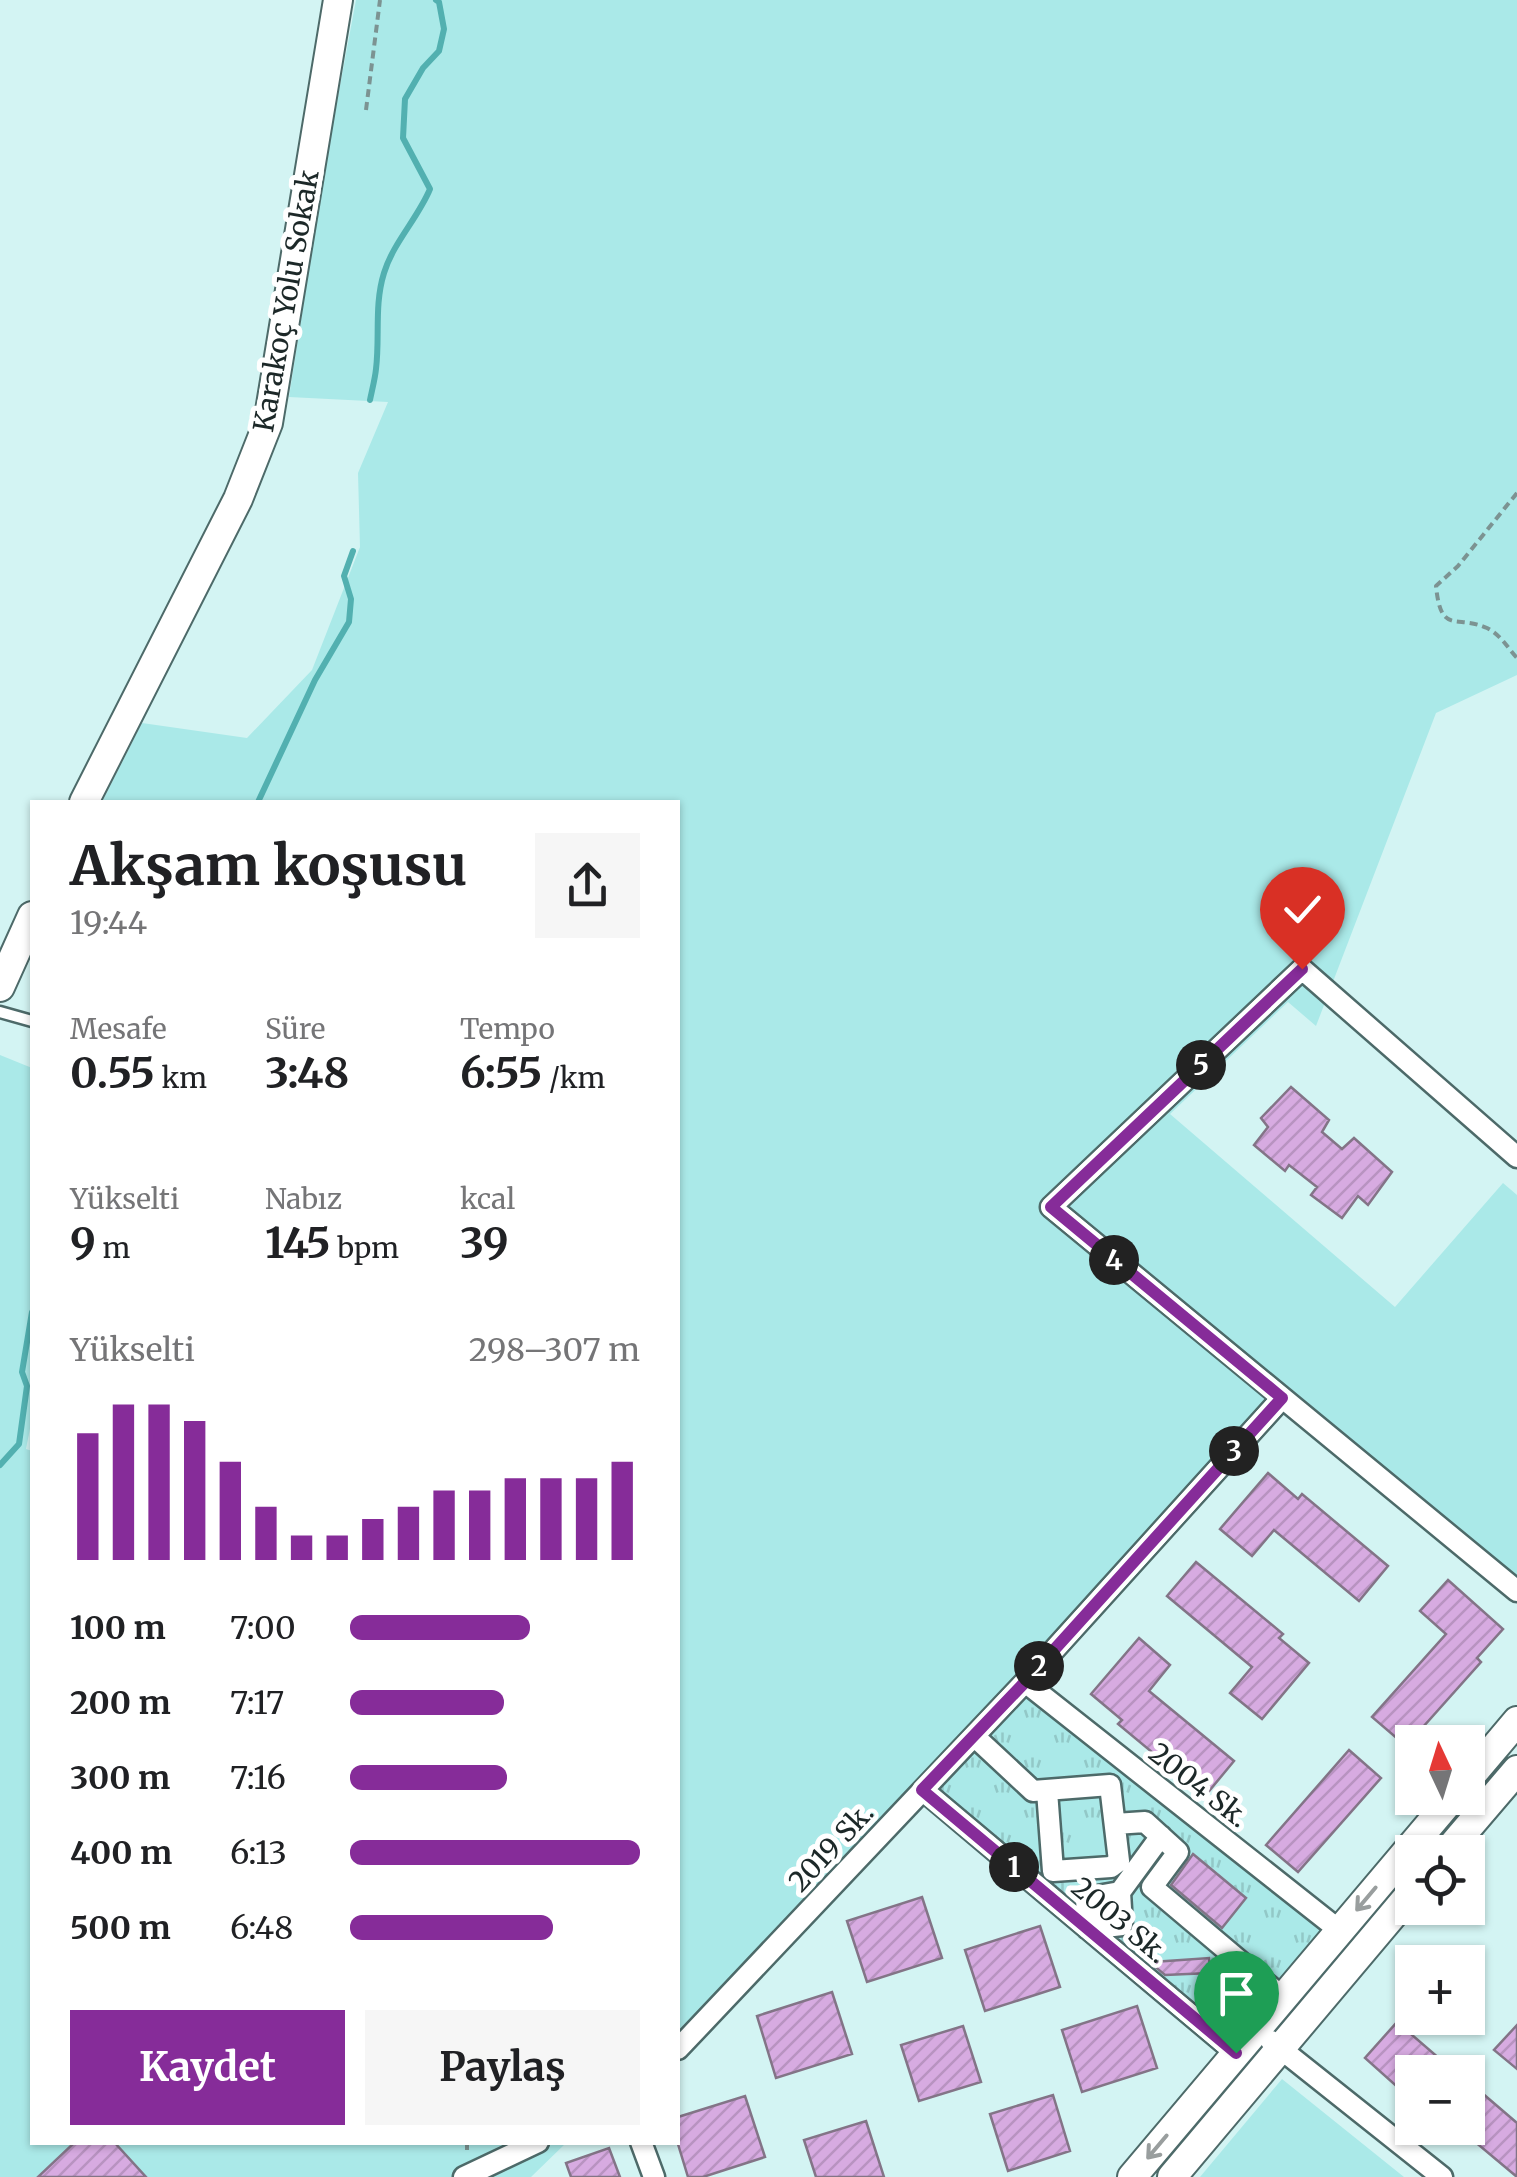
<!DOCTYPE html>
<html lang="tr">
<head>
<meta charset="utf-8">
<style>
	body { margin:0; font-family:Merriweather,serif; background:#f6f6f6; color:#202124; height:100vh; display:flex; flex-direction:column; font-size:38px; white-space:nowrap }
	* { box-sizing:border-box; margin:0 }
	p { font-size:32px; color:#757577 }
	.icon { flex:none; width:55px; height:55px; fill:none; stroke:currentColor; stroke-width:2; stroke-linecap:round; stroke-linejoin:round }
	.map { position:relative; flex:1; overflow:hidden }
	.panel { position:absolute; left:30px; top:800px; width:650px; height:1345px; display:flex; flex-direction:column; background:#fff; border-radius:0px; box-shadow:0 2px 8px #0004 }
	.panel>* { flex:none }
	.needle { width:65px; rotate:356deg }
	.fabs { position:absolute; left:1395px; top:1725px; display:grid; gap:20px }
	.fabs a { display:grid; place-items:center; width:90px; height:90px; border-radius:0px; background:#fff; box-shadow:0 2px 8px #0004; font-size:50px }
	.pin { position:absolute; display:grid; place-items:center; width:85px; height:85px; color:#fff; margin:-102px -42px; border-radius:50% 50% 50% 0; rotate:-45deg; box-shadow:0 0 10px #0007 }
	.pin .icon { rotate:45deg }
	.km { position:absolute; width:50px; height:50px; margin:-25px; border-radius:50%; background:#222; color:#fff; font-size:28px; line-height:50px; text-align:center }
	.round { display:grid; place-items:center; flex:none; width:105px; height:105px; border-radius:0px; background:#f6f6f6 }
	.overview { display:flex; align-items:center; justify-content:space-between; height:170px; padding:0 40px }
	h1 { font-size:55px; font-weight:700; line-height:75px }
	.stats { display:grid; grid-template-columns:repeat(3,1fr); gap:15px; height:170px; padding:10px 40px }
	.stats div { display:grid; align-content:center }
	.stats b { font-size:42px; font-weight:700 }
	.stats small { font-size:28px; font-weight:400 }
	.stats p { font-size:28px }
	.chart { height:280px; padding:20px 40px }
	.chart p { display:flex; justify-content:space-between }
	.chart svg { width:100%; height:180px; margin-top:10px; stroke:#862c99; stroke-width:6 }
	.button { display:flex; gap:20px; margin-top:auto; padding:20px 40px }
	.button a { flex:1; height:115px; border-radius:0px; background:#862c99; color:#fff; font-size:40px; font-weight:700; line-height:115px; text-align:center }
	.button a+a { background:#f6f6f6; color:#202124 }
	ul { padding:0 40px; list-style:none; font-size:32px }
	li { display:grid; grid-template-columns:160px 120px 1fr; align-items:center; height:75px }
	li i { height:25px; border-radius:12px; background:#862c99 }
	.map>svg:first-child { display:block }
	.green { fill:#aae9e8 }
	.park { fill:url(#park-tufts) }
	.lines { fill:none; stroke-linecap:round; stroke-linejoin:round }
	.stream { stroke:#52b0b0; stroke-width:6 }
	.building { fill:url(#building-hatch); stroke:#837487; stroke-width:2.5 }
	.lane-casing { stroke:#4d6a69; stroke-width:15 }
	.street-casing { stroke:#4d6a69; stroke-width:25 }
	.secondary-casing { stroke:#4d6a69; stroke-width:32 }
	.path { stroke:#7c9392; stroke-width:4; stroke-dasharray:8 5; stroke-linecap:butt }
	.lane { stroke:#fff; stroke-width:10 }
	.street { stroke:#fff; stroke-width:20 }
	.secondary { stroke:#fff; stroke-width:28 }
	.oneway { stroke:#999e9e }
	.route-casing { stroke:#fff; stroke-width:20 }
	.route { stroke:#862c99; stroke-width:12 }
	.labels { text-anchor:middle; stroke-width:10; stroke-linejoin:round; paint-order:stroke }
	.street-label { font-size:28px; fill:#1c2828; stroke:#fff }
</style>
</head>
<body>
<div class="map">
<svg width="1517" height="2177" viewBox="0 0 1517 2177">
	<defs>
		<pattern id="park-tufts" width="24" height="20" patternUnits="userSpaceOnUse" patternTransform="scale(2.5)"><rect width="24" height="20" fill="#aae9e8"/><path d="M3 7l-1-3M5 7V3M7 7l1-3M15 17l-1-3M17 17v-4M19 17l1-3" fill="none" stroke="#92c8c7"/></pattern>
		<pattern id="building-hatch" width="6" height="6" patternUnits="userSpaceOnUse" patternTransform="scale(2.5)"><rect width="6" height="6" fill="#d7abe1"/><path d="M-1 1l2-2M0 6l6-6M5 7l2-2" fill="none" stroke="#b893c1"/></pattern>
	</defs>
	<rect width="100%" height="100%" fill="#d3f4f3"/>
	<!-- green -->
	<path class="green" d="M356 0H1517V675L1436 713 1316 1026 1288 1002 1170 1114 1395 1307 1503 1183 1517 1195V1591L1282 1398 923 1790 678 2032V802H102L142 723 247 738 312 670 360 547 358 473 388 402 289 397 325 166Z
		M0 1055 32 1068V1353C30 1373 34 1394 32 1414 31 1426 28 1438 26 1449L32 1451V2142L566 2143 531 2177H0Z
		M1282 2079 1404 2177H1200Z"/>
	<!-- park -->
	<path class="park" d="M1025 1682 1330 1923 1239 2031 1216 2011 1196 2034 923 1790Z"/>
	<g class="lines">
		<!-- stream -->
		<path class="stream" d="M370 400C372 390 375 379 376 369 380 337 374 305 384 273 393 243 418 218 430 189L403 138 405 99 423 68 439 51 444 29 439 2 436 0
			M258 802 315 680 349 622 351 599 344 576 353 551
			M0 1465 19 1444 27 1386 22 1372 32 1312"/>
	</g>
	<!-- building -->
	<path class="building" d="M1291 1087 1329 1120 1322 1132 1342 1149 1354 1138 1392 1172 1368 1205 1358 1196 1342 1218 1311 1195 1317 1187 1289 1165 1285 1171 1254 1145 1268 1127 1261 1118Z
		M1268 1473 1298 1499 1302 1494 1388 1566 1359 1601 1274 1530 1252 1556 1220 1529Z
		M1196 1562 1283 1634 1279 1638 1309 1663 1262 1719 1230 1693 1252 1667 1167 1596Z
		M1448 1580 1503 1629 1477 1658 1481 1662 1406 1746 1372 1717 1446 1634 1420 1611Z
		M1139 1638 1170 1665 1149 1691 1234 1761 1205 1796 1118 1724 1122 1720 1091 1694Z
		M1349 1750 1381 1778 1298 1872 1266 1845Z
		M1193 1854 1246 1898 1222 1928 1171 1885Z
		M922 1897 942 1958 867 1982 847 1921Z
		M1040 1926 1060 1987 985 2011 965 1950Z
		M1209 1958 1210 1973 1165 1975 1153 1965V1962Z
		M832 1992 852 2054 776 2078 757 2016Z
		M1137 2006 1157 2068 1082 2092 1062 2030Z
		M1397 2022 1455 2072H1412V2100L1365 2058Z
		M1517 2025V2069L1494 2050Z
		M963 2026 981 2082 919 2101 901 2045Z
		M1468 2081 1517 2123V2177L1468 2136Z
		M1053 2095 1070 2151 1008 2171 990 2114Z
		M745 2096 765 2157 703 2177H688L678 2144V2117Z
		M866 2121 884 2177H816L804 2140Z
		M75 2142H114L146 2177H38Z
		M609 2148 620 2177H571L566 2163Z"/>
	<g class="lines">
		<defs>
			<path id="lane" d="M0 1012 32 1021"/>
			<path id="street" d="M1517 1157 1302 969 1051 1207 1517 1591
				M1025 1682 1339 1930
				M974 1736 1033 1791 1110 1785 1119 1861 1111 1867 1053 1871 1047 1791
				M923 1790 1236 2053
				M1115 1824 1145 1822 1178 1852 1152 1887 1274 1990
				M1120 1892 1122 1925 1088 1929 1086 1898 1120 1892 1161 1836
				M1271 2041 1442 2177
				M678 2049 1025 1682 1282 1398
				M641 2142 654 2177
				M464 2177 538 2142"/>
			<path id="secondary" d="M84 802 238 499 268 423 338 0
				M0 987 32 916
				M1468 1779 1517 1721
				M1447 1852 1517 1770
				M1132 2177 1452 1798
				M1172 2177 1412 1892"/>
		</defs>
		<!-- lane casing -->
		<use href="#lane" class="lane-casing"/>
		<!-- street casing -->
		<use href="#street" class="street-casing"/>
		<!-- secondary casing -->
		<use href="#secondary" class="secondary-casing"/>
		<!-- path -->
		<path class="path" d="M366 110 380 0
			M1517 493 1458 566 1436 586C1441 636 1456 614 1487 628 1501 635 1507 647 1517 658
			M467 2142V2154"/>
		<!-- lane -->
		<use href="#lane" class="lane"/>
		<!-- street -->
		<use href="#street" class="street"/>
		<!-- secondary -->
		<use href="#secondary" class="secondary"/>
	</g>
	<!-- one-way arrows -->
	<defs><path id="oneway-shaft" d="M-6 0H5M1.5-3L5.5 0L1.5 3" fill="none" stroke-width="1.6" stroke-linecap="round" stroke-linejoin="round" transform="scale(2.5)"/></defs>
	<g class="oneway">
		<use href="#oneway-shaft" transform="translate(1366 1899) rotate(130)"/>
		<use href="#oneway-shaft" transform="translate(1157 2147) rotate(130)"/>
	</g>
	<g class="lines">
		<defs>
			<path id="route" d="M1236 2053 922 1790 1025 1682 1282 1398 1051 1207 1302 969"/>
		</defs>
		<!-- route casing -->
		<use href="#route" class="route-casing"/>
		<!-- route -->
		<use href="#route" class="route"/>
	</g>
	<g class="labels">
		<!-- street labels -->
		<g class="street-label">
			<text transform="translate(286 301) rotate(-80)" y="10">Karakoç Yolu Sokak</text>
			<text transform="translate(1199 1785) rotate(38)" y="10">2004 Sk.</text>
			<text transform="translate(831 1847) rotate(-47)" y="10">2019 Sk.</text>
			<text transform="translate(1120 1920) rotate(40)" y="10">2003 Sk.</text>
		</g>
	</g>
</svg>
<div class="fabs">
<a><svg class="needle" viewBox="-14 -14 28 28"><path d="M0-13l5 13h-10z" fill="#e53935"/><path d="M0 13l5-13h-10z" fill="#757577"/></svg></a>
<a><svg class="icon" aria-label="locate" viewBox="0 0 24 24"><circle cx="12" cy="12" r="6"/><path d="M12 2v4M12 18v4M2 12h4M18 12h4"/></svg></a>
<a>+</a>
<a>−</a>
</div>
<div class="pin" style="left:1236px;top:2053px;background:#1e9e55"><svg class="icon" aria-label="arrive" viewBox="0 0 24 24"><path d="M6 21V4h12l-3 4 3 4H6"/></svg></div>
<div class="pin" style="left:1302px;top:969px;background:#d93025"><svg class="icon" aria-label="check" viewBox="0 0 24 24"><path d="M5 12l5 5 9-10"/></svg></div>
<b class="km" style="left:1014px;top:1867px">1</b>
<b class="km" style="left:1039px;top:1666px">2</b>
<b class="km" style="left:1234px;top:1451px">3</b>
<b class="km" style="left:1114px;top:1260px">4</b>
<b class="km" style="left:1201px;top:1065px">5</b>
<section class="panel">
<div class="overview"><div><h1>Akşam koşusu</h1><p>19:44</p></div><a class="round"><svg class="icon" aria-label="share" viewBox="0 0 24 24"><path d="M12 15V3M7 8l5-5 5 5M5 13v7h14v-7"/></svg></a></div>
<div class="stats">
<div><p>Mesafe</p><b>0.55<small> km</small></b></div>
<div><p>Süre</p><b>3:48</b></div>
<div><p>Tempo</p><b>6:55<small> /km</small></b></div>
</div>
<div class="stats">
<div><p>Yükselti</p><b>9<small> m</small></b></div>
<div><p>Nabız</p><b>145<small> bpm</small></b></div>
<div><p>kcal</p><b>39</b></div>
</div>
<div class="chart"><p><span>Yükselti</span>298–307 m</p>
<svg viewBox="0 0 160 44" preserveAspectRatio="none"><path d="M5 44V13M15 44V6M25 44V6M35 44V10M45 44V20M55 44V31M65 44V38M75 44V38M85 44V34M95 44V31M105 44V27M115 44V27M125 44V24M135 44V24M145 44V24M155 44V20"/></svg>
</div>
<ul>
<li><b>100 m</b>7:00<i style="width:62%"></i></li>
<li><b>200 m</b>7:17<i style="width:53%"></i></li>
<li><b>300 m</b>7:16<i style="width:54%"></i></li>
<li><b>400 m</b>6:13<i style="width:100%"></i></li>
<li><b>500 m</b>6:48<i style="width:70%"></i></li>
</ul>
<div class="button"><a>Kaydet</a><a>Paylaş</a></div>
</section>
</div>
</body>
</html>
